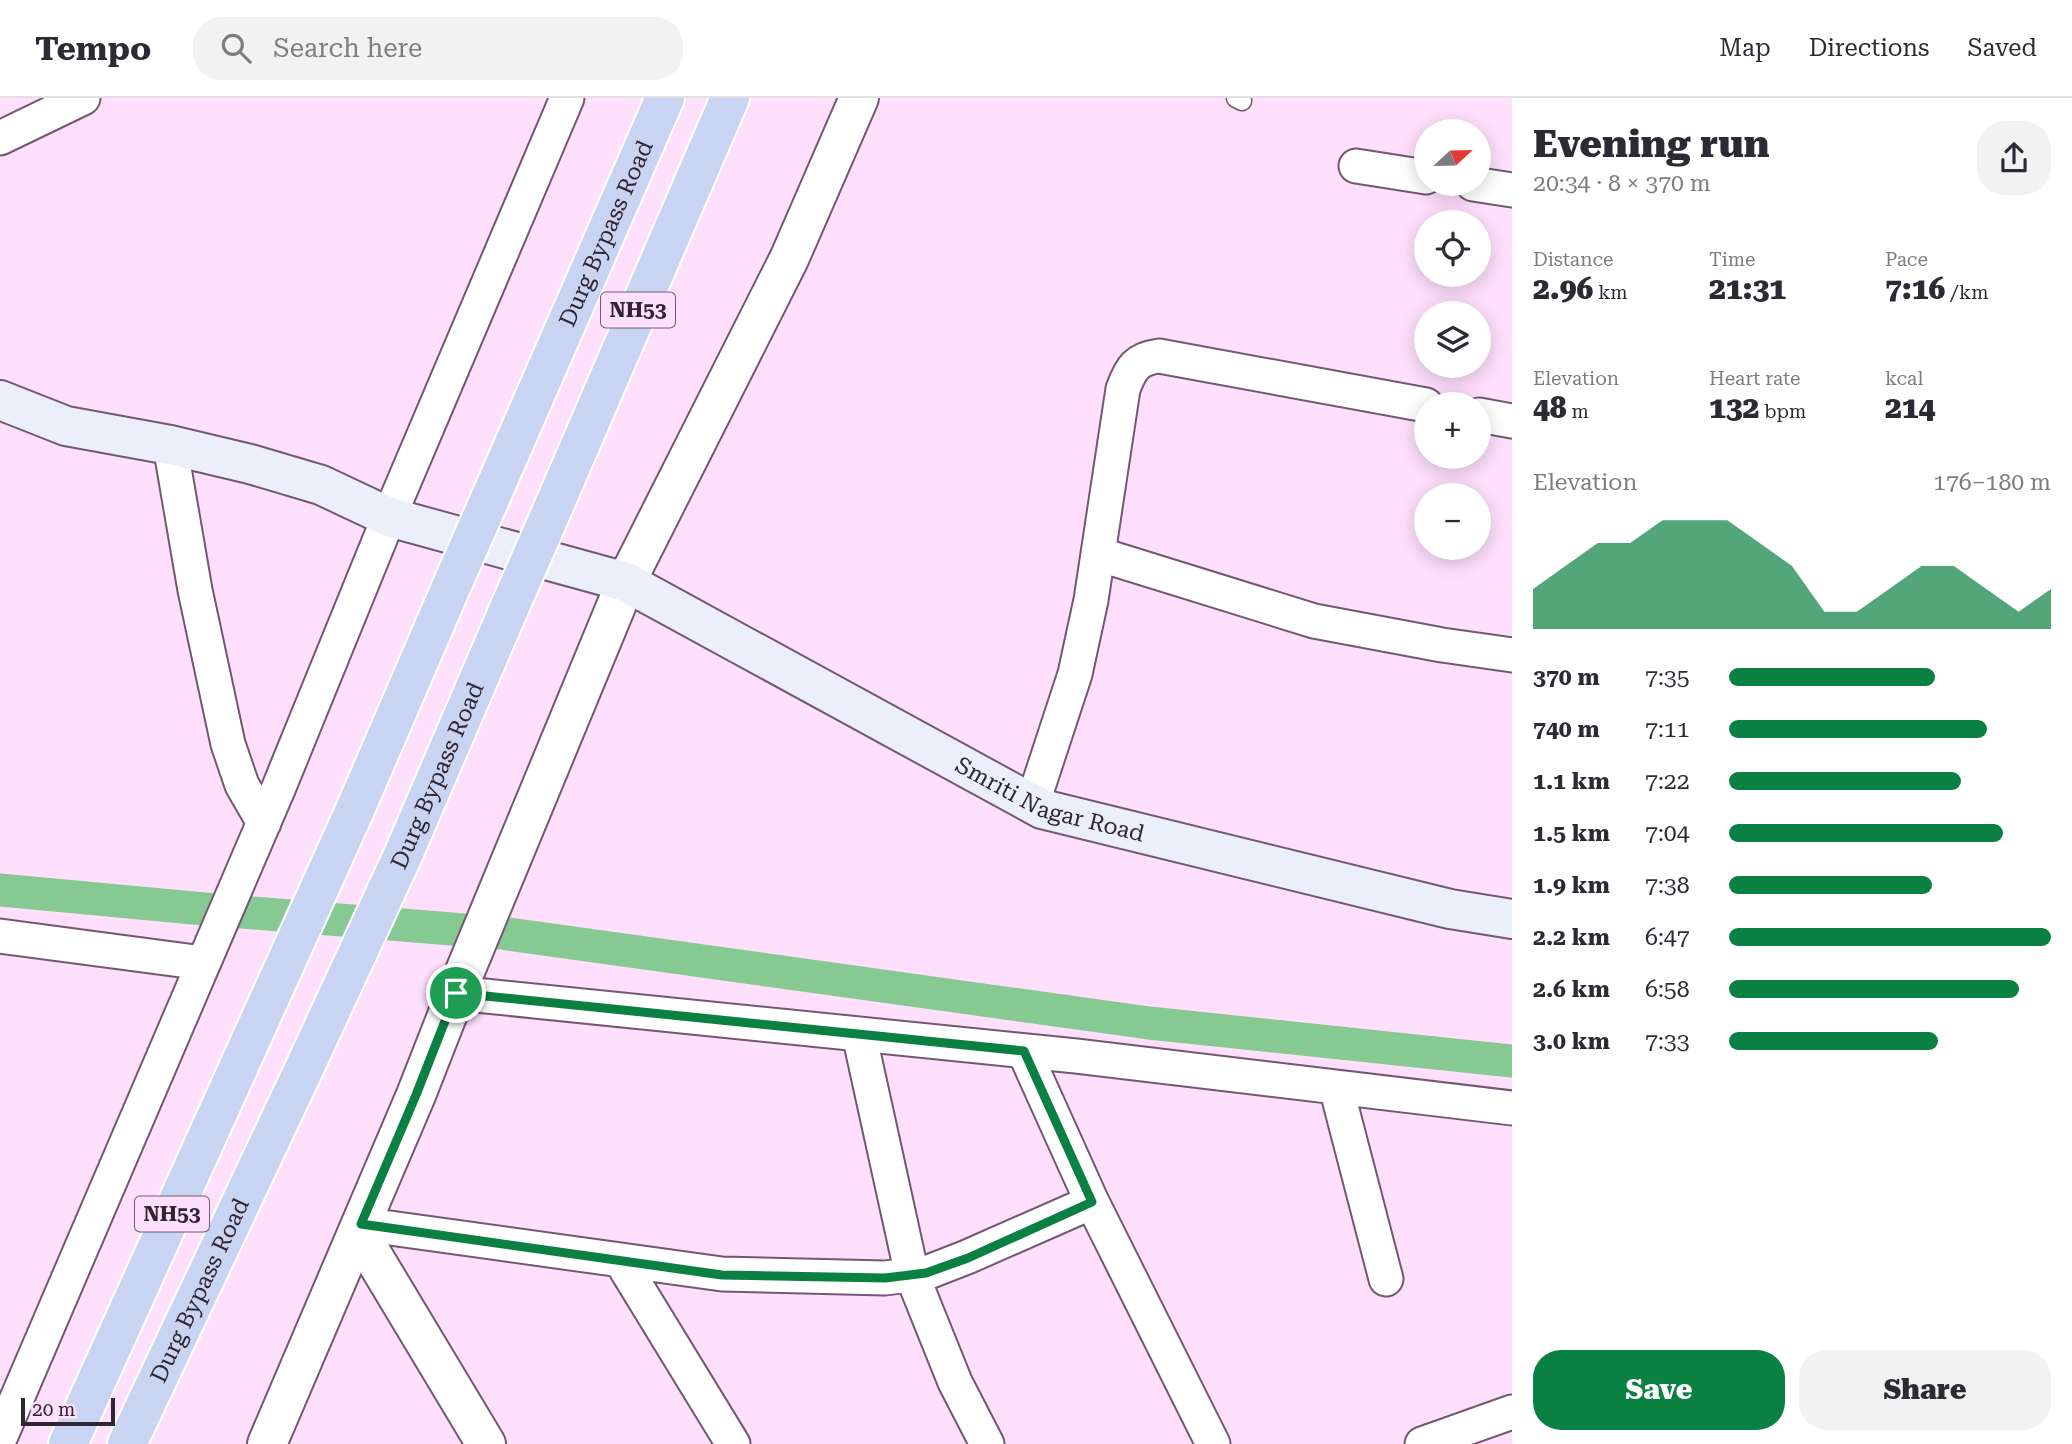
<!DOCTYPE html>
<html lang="en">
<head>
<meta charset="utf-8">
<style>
	body { margin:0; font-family:"Roboto Serif",serif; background:#f2f2f3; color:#2b2b33; height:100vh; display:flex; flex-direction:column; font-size:26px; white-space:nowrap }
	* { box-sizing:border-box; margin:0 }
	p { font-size:23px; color:#7c7c81 }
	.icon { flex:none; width:38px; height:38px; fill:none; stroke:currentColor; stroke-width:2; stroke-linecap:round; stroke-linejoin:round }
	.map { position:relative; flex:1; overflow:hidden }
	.details { display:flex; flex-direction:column; background:#fff; width:560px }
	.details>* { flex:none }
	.needle { width:46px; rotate:68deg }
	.tools { position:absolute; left:1414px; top:21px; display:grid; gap:14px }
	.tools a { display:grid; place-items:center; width:77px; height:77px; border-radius:50%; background:#fff; box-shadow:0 4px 18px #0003; font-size:35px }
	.scale { position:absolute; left:21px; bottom:18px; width:94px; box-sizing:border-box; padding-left:7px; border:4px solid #302530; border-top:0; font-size:19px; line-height:24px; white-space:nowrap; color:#302530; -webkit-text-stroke:5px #fedffc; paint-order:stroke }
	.pin { position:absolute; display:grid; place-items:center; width:60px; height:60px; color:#fff; margin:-30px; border:4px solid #fff; border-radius:50%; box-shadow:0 2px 7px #0007 }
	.round { display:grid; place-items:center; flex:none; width:74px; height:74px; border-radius:28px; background:#f2f2f3 }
	.overview { display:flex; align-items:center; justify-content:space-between; height:119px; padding:0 21px }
	h1 { font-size:38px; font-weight:800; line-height:52px }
	.figures { display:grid; grid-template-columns:repeat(3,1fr); gap:10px; height:119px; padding:7px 21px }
	.figures div { display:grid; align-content:center }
	.figures b { font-size:30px; font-weight:800 }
	.figures small { font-size:19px; font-weight:400 }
	.figures p { font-size:19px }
	.chart { height:196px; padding:14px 21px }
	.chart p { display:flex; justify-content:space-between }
	.chart svg { width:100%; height:126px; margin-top:7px; fill:#0b8043; opacity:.7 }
	.button { display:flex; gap:14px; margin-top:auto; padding:14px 21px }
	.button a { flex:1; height:80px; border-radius:28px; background:#0b8043; color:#fff; font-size:28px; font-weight:800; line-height:80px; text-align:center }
	.button a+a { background:#f2f2f3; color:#2b2b33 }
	ul { padding:0 21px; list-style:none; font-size:23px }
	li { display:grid; grid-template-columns:112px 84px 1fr; align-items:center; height:52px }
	li i { height:18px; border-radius:9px; background:#0b8043 }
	header { display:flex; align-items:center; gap:42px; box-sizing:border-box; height:98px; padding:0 35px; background:#fff; border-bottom:2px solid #e1e1e2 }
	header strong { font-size:33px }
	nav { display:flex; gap:38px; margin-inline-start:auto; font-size:24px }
	.search { width:490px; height:63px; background:#f2f2f3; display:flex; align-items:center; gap:18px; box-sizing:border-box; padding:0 24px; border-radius:28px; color:#7c7c81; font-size:26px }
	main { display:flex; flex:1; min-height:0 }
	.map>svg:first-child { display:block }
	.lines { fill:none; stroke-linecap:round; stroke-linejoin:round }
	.canal { stroke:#87c992; stroke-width:33 }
	.service-casing { stroke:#735871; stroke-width:21 }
	.minor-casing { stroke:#735871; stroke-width:37 }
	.tertiary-casing { stroke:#735871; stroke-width:42 }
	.secondary-casing { stroke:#735871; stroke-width:42 }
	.trunk-casing { stroke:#fff; stroke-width:42 }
	.service { stroke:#fff; stroke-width:18 }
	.minor { stroke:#fff; stroke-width:33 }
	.tertiary { stroke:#fff; stroke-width:38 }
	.secondary { stroke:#ebeffa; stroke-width:38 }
	.trunk { stroke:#c8d4f2; stroke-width:38 }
	.trunk-bridge-casing { stroke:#fff; stroke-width:42; stroke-linecap:butt }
	.trunk-bridge { stroke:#c8d4f2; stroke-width:38 }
	.route-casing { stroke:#fff; stroke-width:14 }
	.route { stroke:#0b8043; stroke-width:9 }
	.labels { text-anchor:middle; stroke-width:5; stroke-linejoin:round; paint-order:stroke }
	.shield { fill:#fedffc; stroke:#6e5d6d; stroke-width:2 }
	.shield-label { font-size:21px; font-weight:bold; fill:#302530 }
	.street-label { font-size:23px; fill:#302530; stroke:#fedffc }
</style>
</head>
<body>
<header>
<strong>Tempo</strong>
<div class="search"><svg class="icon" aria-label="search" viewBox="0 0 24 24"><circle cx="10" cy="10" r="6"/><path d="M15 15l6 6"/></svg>Search here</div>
<nav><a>Map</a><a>Directions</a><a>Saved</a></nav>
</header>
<main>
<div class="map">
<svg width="1512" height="1346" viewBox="0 0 1512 1346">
	<rect width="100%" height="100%" fill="#fedffc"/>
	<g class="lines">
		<!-- canal -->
		<path class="canal" d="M0 792 204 811 501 835 1149 925 1512 963"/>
		<defs>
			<path id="service" d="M1236 0 1242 3"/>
			<path id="minor" d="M0 40 83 0
				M1356 68 1426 79
				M1473 86 1512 92
				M1479 317 1512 323
				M170 347 195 492 228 646 242 687 264 725
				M1098 456 1314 523 1442 547 1512 557
				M1032 707 1075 576 1091 502 1123 291C1131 270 1136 261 1159 258L1426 307
				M0 838 203 865
				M456 895 1076 958 1512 1010
				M859 936 912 1177 955 1284 987 1346
				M1024 953 1092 1104 1213 1346
				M1336 989 1386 1181
				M361 1126 722 1176 885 1180 926 1175 967 1159 1092 1104
				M621 1163 733 1346
				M0 1340 279 689 389 419 567 0
				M1422 1346 1512 1314"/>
			<path id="tertiary" d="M358 1133 486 1346
				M267 1346 416 997 456 895 626 484 789 161 859 0"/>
			<g id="secondary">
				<path id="s1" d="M0 302 66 328 170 347 250 366 321 387 389 419 626 484 1042 711 1450 811 1512 821"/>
			</g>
			<g id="trunk">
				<path id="s2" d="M489 403 665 0"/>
				<path d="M547 424 730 0"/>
				<path d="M68 1346 354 714 455 480"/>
				<path id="s3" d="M127 1346 303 973 403 757 511 506"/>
			</g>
		</defs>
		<!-- service casing -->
		<use href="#service" class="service-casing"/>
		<!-- minor casing -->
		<use href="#minor" class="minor-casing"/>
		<!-- tertiary casing -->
		<use href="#tertiary" class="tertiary-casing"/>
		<!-- secondary casing -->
		<use href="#secondary" class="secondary-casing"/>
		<!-- trunk casing -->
		<use href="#trunk" class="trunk-casing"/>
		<!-- service -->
		<use href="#service" class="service"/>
		<!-- minor -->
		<use href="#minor" class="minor"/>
		<!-- tertiary -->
		<use href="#tertiary" class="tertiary"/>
		<!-- secondary -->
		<use href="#secondary" class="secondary"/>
		<!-- trunk -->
		<use href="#trunk" class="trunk"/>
		<defs>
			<path id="trunk-bridge" d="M455 480 489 403
				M511 506 547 424"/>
		</defs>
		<!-- trunk-bridge casing -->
		<use href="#trunk-bridge" class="trunk-bridge-casing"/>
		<!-- trunk-bridge -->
		<use href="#trunk-bridge" class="trunk-bridge"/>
	</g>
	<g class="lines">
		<defs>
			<path id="route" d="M456 895 1024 953 1092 1104 968 1160 926 1175 885 1180 722 1177 361 1126 416 997Z"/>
		</defs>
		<!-- route casing -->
		<use href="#route" class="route-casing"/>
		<!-- route -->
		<use href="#route" class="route"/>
	</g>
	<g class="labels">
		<!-- shield labels -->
		<g class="shield">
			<rect x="601" y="194.5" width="74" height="35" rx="5"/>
			<rect x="135" y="1098.5" width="74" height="35" rx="5"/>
		</g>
		<g class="shield-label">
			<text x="638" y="219">NH53</text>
			<text x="172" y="1123">NH53</text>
		</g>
		<!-- street labels -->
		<g class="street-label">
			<text dy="8" stroke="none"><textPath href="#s2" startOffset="292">Durg Bypass Road</textPath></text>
			<text dy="8" stroke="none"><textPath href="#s3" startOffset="737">Durg Bypass Road</textPath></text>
			<text dy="8" stroke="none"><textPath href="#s1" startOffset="1132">Smriti Nagar Road</textPath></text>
			<text dy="8" stroke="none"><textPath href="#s3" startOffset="170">Durg Bypass Road</textPath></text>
		</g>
	</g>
</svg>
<div class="tools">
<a><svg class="needle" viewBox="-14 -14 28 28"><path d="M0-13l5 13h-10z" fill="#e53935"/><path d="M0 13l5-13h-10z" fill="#7c7c81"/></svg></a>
<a><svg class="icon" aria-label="locate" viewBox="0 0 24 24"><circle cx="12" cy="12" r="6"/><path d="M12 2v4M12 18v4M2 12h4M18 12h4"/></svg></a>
<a><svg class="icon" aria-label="layers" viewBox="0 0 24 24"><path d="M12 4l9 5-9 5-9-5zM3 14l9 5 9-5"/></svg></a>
<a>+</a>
<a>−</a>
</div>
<div class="scale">20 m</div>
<div class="pin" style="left:456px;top:895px;background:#1e9e55"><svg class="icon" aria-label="arrive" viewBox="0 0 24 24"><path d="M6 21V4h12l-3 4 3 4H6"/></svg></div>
</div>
<section class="details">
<div class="overview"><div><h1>Evening run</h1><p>20:34 · 8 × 370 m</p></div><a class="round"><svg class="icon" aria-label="share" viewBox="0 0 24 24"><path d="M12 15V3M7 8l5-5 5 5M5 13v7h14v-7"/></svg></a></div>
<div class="figures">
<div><p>Distance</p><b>2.96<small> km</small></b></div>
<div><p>Time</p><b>21:31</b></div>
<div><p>Pace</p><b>7:16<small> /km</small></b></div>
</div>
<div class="figures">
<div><p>Elevation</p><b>48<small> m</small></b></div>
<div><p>Heart rate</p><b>132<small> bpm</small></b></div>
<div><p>kcal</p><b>214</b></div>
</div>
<div class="chart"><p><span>Elevation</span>176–180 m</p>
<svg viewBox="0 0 160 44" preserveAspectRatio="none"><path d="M0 44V30L10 22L20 14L30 14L40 6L50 6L60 6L70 14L80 22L90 38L100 38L110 30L120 22L130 22L140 30L150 38L160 30V44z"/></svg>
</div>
<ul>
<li><b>370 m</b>7:35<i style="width:64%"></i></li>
<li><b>740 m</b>7:11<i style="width:80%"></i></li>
<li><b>1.1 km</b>7:22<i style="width:72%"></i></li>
<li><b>1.5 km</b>7:04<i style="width:85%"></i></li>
<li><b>1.9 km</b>7:38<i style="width:63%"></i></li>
<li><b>2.2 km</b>6:47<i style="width:100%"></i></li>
<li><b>2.6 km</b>6:58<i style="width:90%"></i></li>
<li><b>3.0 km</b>7:33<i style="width:65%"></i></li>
</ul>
<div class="button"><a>Save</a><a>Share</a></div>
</section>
</main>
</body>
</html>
